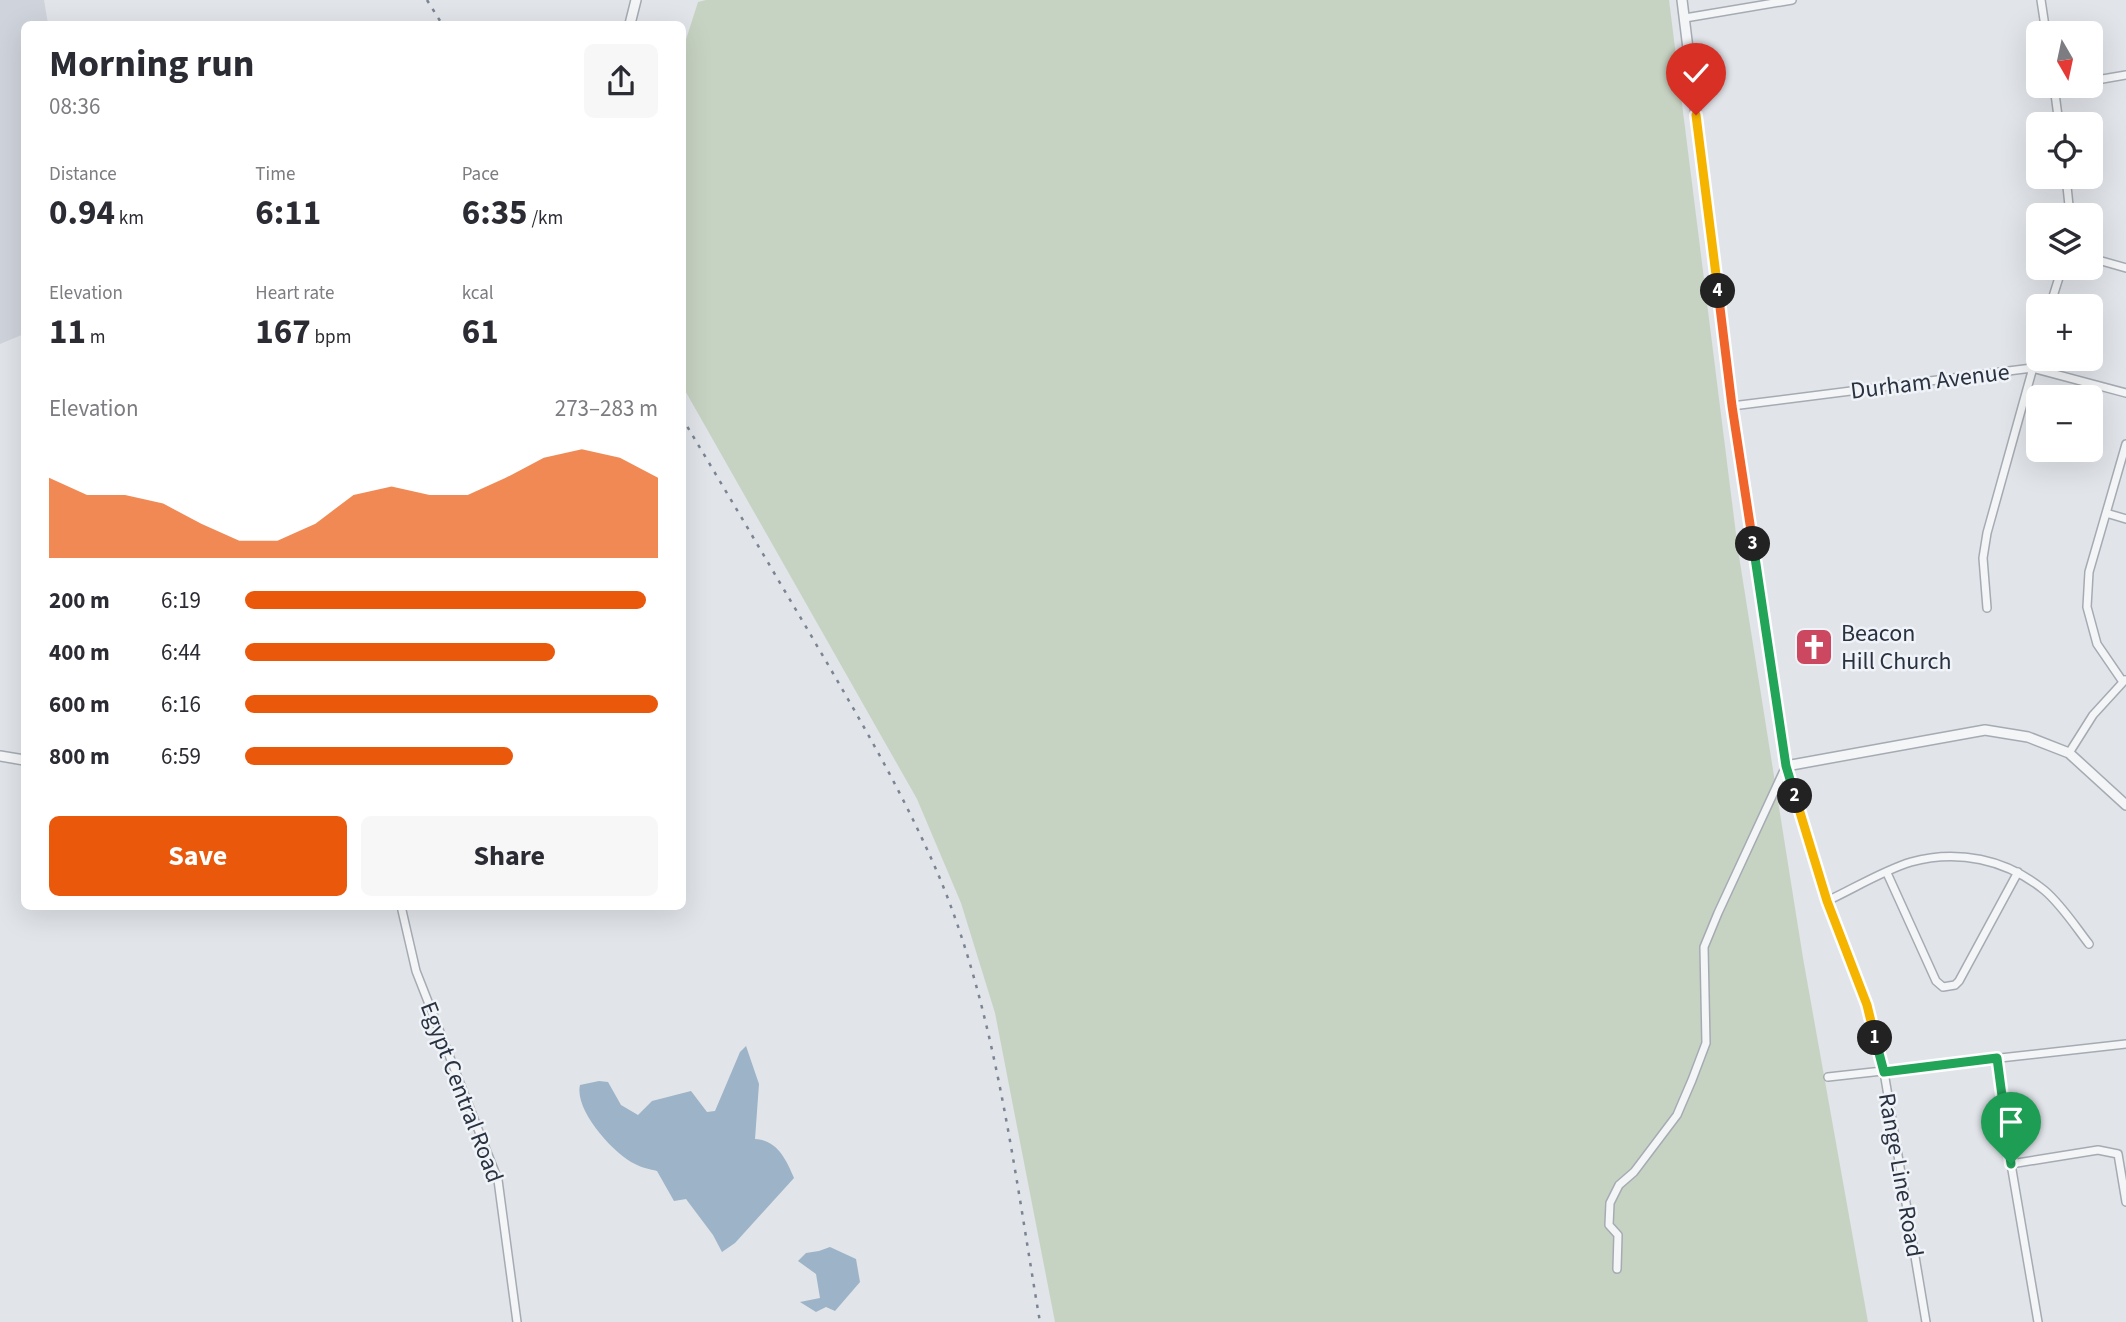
<!DOCTYPE html>
<html lang="en">
<head>
<meta charset="utf-8">
<style>
	body { margin:0; font-family:"Source Sans 3",sans-serif; background:#f7f7f7; color:#2b2b33; height:100vh; display:flex; flex-direction:column; font-size:26px; white-space:nowrap }
	* { box-sizing:border-box; margin:0 }
	p { font-size:23px; color:#7c7c81 }
	.icon { flex:none; width:38px; height:38px; fill:none; stroke:currentColor; stroke-width:2; stroke-linecap:round; stroke-linejoin:round }
	.map { position:relative; flex:1; overflow:hidden }
	.details { position:absolute; left:21px; top:21px; width:665px; height:889px; display:flex; flex-direction:column; background:#fff; border-radius:10px; box-shadow:0 7px 28px #0002 }
	.details>* { flex:none }
	.needle { width:46px; rotate:171deg }
	.controls { position:absolute; left:2026px; top:21px; display:grid; gap:14px }
	.controls a { display:grid; place-items:center; width:77px; height:77px; border-radius:10px; background:#fff; box-shadow:0 7px 28px #0002; font-size:35px }
	.pin { position:absolute; display:grid; place-items:center; width:60px; height:60px; color:#fff; margin:-72px -30px; border-radius:50% 50% 50% 0; rotate:-45deg; box-shadow:0 0 7px #0007 }
	.pin .icon { rotate:45deg }
	.km { position:absolute; width:35px; height:35px; margin:-18px; border-radius:50%; background:#222; color:#fff; font-size:19px; line-height:35px; text-align:center }
	.round { display:grid; place-items:center; flex:none; width:74px; height:74px; border-radius:10px; background:#f7f7f7 }
	.head { display:flex; align-items:center; justify-content:space-between; height:119px; padding:0 28px }
	h1 { font-size:38px; font-weight:700; line-height:52px }
	.stats { display:grid; grid-template-columns:repeat(3,1fr); gap:10px; height:119px; padding:7px 28px }
	.stats div { display:grid; align-content:center }
	.stats b { font-size:35px; font-weight:700 }
	.stats small { font-size:19px; font-weight:400 }
	.stats p { font-size:19px }
	.chart { height:196px; padding:14px 28px }
	.chart p { display:flex; justify-content:space-between }
	.chart svg { width:100%; height:126px; margin-top:7px; fill:#ea580c; opacity:.7 }
	.cta { display:flex; gap:14px; margin-top:auto; padding:14px 28px }
	.cta a { flex:1; height:80px; border-radius:10px; background:#ea580c; color:#fff; font-size:28px; font-weight:700; line-height:80px; text-align:center }
	.cta a+a { background:#f7f7f7; color:#2b2b33 }
	ul { padding:0 28px; list-style:none; font-size:23px }
	li { display:grid; grid-template-columns:112px 84px 1fr; align-items:center; height:52px }
	li i { height:18px; border-radius:9px; background:#ea580c }
	.map>svg:first-child { display:block }
	.built { fill:#cfd3db }
	.green { fill:#c7d3c2 }
	.water { fill:#9cb3c8 }
	.lines { fill:none; stroke-linecap:round; stroke-linejoin:round }
	.minor-casing { stroke:#a6abb3; stroke-width:10 }
	.tertiary-casing { stroke:#a6abb3; stroke-width:12 }
	.minor { stroke:#f3f5f7; stroke-width:7 }
	.tertiary { stroke:#f3f5f7; stroke-width:9 }
	.rail { stroke:#7a8492; stroke-width:2.5; stroke-dasharray:3.5 7; stroke-linecap:butt }
	.split-1-casing { stroke:#fff; stroke-width:14 }
	.split-2-casing { stroke:#fff; stroke-width:14 }
	.split-3-casing { stroke:#fff; stroke-width:14 }
	.split-4-casing { stroke:#fff; stroke-width:14 }
	.split-5-casing { stroke:#fff; stroke-width:14 }
	.split-1 { stroke:#22a559; stroke-width:9 }
	.split-2 { stroke:#f5b400; stroke-width:9 }
	.split-3 { stroke:#22a559; stroke-width:9 }
	.split-4 { stroke:#f0652b; stroke-width:9 }
	.split-5 { stroke:#f5b400; stroke-width:9 }
	.labels { text-anchor:middle; stroke-width:5; stroke-linejoin:round; paint-order:stroke }
	.street-label { font-size:24px; fill:#293240; stroke:#f0f3f7 }
	.poi-label { font-size:24px; fill:#293240; stroke:#f0f3f7; text-anchor:start }
</style>
</head>
<body>
<div class="map">
<svg width="2126" height="1322" viewBox="0 0 2126 1322">
	<rect width="100%" height="100%" fill="#e1e4e9"/>
	<!-- built -->
	<path class="built" d="M0 0H44L48 24H24V334L0 344Z"/>
	<!-- green -->
	<path class="green" d="M706 0H1669L1738 550 1803 958 1868 1322H1055L995 1013 961 903 917 799 683 387 682 52 698 2Z"/>
	<!-- water -->
	<path class="water" d="M746 1046 759 1084 755 1139C777 1140 786 1159 794 1178L735 1243 722 1252 713 1235 686 1199 674 1201 657 1171C650 1169 642 1168 635 1164 614 1154 574 1110 580 1085L599 1081 608 1082 621 1105 638 1115 652 1101 691 1091 707 1112 715 1111 740 1052Z
		M830 1247 856 1259 860 1282 835 1311 826 1307 816 1312 800 1302 820 1298 816 1274 798 1261 806 1253 819 1251Z"/>
	<g class="lines">
		<defs>
			<path id="minor" d="M2041 0 2046 33
				M1685 18 1792 0
				M2091 81 2126 75
				M2054 86 2059 124
				M2054 88 2066 86
				M2066 177 2070 215
				M2091 258 2126 268
				M2050 306 2062 268
				M1732 406 2032 368 2126 393
				M2106 513 2126 519
				M1987 608 1983 558 1987 533 2039 346
				M2123 682 2097 644 2087 607 2089 572 2126 444
				M2069 753 2093 715 2125 680
				M1786 766 1827 901 1867 1005 1884 1072 1926 1322
				M1887 873 1936 981 1943 987 1955 985 1959 981 2018 872
				M1827 901C1853 889 1884 870 1911 862 1957 849 2006 859 2044 890 2061 904 2075 926 2089 944
				M401 906 416 971 498 1180 517 1322
				M1997 1058 2011 1164 2038 1322
				M1828 1077 2126 1044
				M2011 1164 2098 1150 2118 1154 2126 1202
				M1617 1269 1618 1235 1609 1225 1610 1203 1619 1185 1634 1172 1677 1115 1692 1080 1706 1043 1704 947 1718 913 1786 766"/>
			<path id="tertiary" d="M1682 0 1732 406 1786 766 1985 730 2028 737 2069 753 2126 805
				M630 24 636 0
				M0 756 24 760"/>
		</defs>
		<!-- minor casing -->
		<use href="#minor" class="minor-casing"/>
		<!-- tertiary casing -->
		<use href="#tertiary" class="tertiary-casing"/>
		<!-- minor -->
		<use href="#minor" class="minor"/>
		<!-- tertiary -->
		<use href="#tertiary" class="tertiary"/>
		<!-- rail -->
		<path class="rail" d="M427 0 442 24
			M682 418C725 489 767 561 809 632 855 711 902 790 938 874 996 1010 1015 1177 1040 1322"/>
	</g>
	<g class="lines">
		<defs>
			<path id="split-1" d="M1875 1038 1884 1072 1997 1058 2011 1164"/>
			<path id="split-2" d="M1795 796 1827 901 1867 1005 1875 1038"/>
			<path id="split-3" d="M1753 544 1786 766 1795 796"/>
			<path id="split-4" d="M1718 291 1732 406 1753 544"/>
			<path id="split-5" d="M1696 115 1718 291"/>
		</defs>
		<!-- split-1 casing -->
		<use href="#split-1" class="split-1-casing"/>
		<!-- split-2 casing -->
		<use href="#split-2" class="split-2-casing"/>
		<!-- split-3 casing -->
		<use href="#split-3" class="split-3-casing"/>
		<!-- split-4 casing -->
		<use href="#split-4" class="split-4-casing"/>
		<!-- split-5 casing -->
		<use href="#split-5" class="split-5-casing"/>
		<!-- split-1 -->
		<use href="#split-1" class="split-1"/>
		<!-- split-2 -->
		<use href="#split-2" class="split-2"/>
		<!-- split-3 -->
		<use href="#split-3" class="split-3"/>
		<!-- split-4 -->
		<use href="#split-4" class="split-4"/>
		<!-- split-5 -->
		<use href="#split-5" class="split-5"/>
	</g>
	<!-- icons -->
	<defs>
		<symbol id="church-square" viewBox="-11 -11 22 22"><rect x="-9" y="-9" width="18" height="18" rx="4" fill="#cc4860" stroke="#f0f3f7"/><path d="M-1.2-6h2.4v3.5h3.3v2.4h-3.3V6h-2.4V-.1h-3.3v-2.4h3.3Z" fill="#fff"/></symbol>
	</defs>
	<g fill-rule="evenodd">
		<use href="#church-square" x="1792" y="625" width="44" height="44"/>
	</g>
	<g class="labels">
		<!-- street labels -->
		<g class="street-label">
			<text transform="translate(1930 381) rotate(-7)" y="8">Durham Avenue</text>
			<text transform="translate(462 1092) rotate(69)" y="8">Egypt Central Road</text>
			<text transform="translate(1901 1175) rotate(80)" y="8">Range Line Road</text>
		</g>
		<!-- poi labels -->
		<g class="poi-label">
			<text x="1841" y="641">Beacon<tspan x="1841" dy="28">Hill Church</tspan></text>
		</g>
	</g>
</svg>
<div class="controls">
<a><svg class="needle" viewBox="-14 -14 28 28"><path d="M0-13l5 13h-10z" fill="#e53935"/><path d="M0 13l5-13h-10z" fill="#7c7c81"/></svg></a>
<a><svg class="icon" aria-label="locate" viewBox="0 0 24 24"><circle cx="12" cy="12" r="6"/><path d="M12 2v4M12 18v4M2 12h4M18 12h4"/></svg></a>
<a><svg class="icon" aria-label="layers" viewBox="0 0 24 24"><path d="M12 4l9 5-9 5-9-5zM3 14l9 5 9-5"/></svg></a>
<a>+</a>
<a>−</a>
</div>
<div class="pin" style="left:2011px;top:1164px;background:#1e9e55"><svg class="icon" aria-label="arrive" viewBox="0 0 24 24"><path d="M6 21V4h12l-3 4 3 4H6"/></svg></div>
<div class="pin" style="left:1696px;top:115px;background:#d93025"><svg class="icon" aria-label="check" viewBox="0 0 24 24"><path d="M5 12l5 5 9-10"/></svg></div>
<b class="km" style="left:1875px;top:1038px">1</b>
<b class="km" style="left:1795px;top:796px">2</b>
<b class="km" style="left:1753px;top:544px">3</b>
<b class="km" style="left:1718px;top:291px">4</b>
<section class="details">
<div class="head"><div><h1>Morning run</h1><p>08:36</p></div><a class="round"><svg class="icon" aria-label="share" viewBox="0 0 24 24"><path d="M12 15V3M7 8l5-5 5 5M5 13v7h14v-7"/></svg></a></div>
<div class="stats">
<div><p>Distance</p><b>0.94<small> km</small></b></div>
<div><p>Time</p><b>6:11</b></div>
<div><p>Pace</p><b>6:35<small> /km</small></b></div>
</div>
<div class="stats">
<div><p>Elevation</p><b>11<small> m</small></b></div>
<div><p>Heart rate</p><b>167<small> bpm</small></b></div>
<div><p>kcal</p><b>61</b></div>
</div>
<div class="chart"><p><span>Elevation</span>273–283 m</p>
<svg viewBox="0 0 160 44" preserveAspectRatio="none"><path d="M0 44V16L10 22L20 22L30 25L40 32L50 38L60 38L70 32L80 22L90 19L100 22L110 22L120 16L130 9L140 6L150 9L160 16V44z"/></svg>
</div>
<ul>
<li><b>200 m</b>6:19<i style="width:97%"></i></li>
<li><b>400 m</b>6:44<i style="width:75%"></i></li>
<li><b>600 m</b>6:16<i style="width:100%"></i></li>
<li><b>800 m</b>6:59<i style="width:65%"></i></li>
</ul>
<div class="cta"><a>Save</a><a>Share</a></div>
</section>
</div>
</body>
</html>
